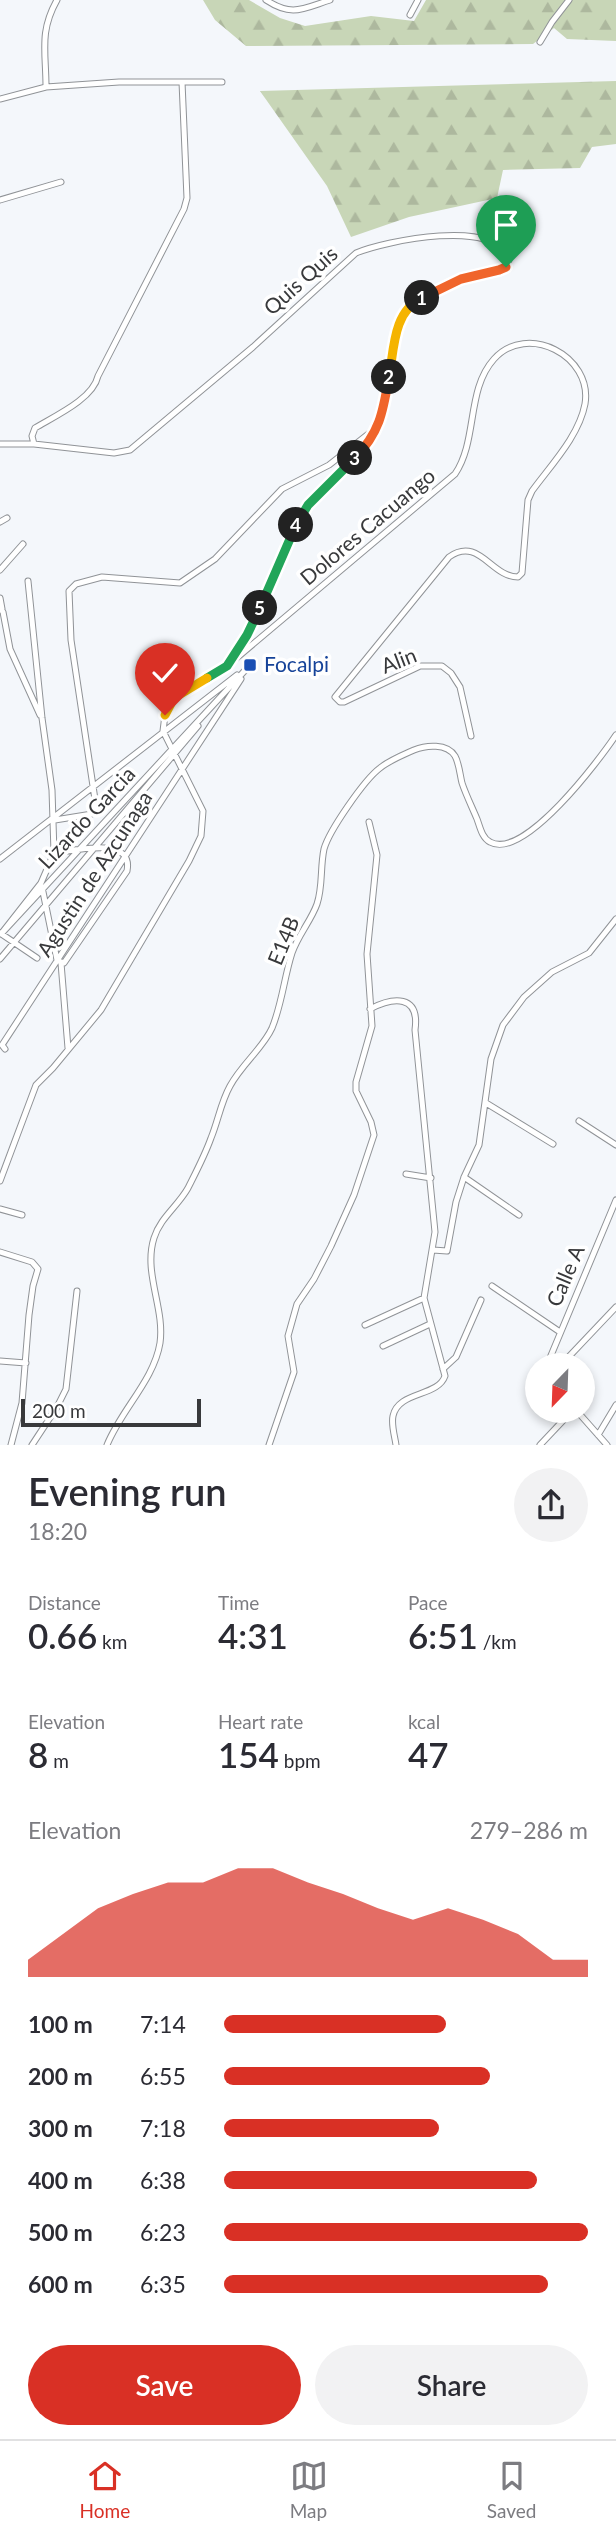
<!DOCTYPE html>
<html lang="en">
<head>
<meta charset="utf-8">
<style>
	body { margin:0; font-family:Lato,sans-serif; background:#f2f2f3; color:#2b2b33; height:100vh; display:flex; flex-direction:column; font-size:26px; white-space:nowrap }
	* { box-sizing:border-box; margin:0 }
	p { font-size:23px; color:#7c7c81 }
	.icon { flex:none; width:38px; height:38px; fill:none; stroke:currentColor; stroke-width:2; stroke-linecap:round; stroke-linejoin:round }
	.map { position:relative; height:1445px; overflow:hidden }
	.drawer { display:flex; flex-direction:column; background:#fff; flex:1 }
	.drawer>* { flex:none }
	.needle { width:46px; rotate:203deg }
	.controls { position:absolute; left:525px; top:1353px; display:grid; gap:14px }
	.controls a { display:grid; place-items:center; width:70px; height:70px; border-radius:50%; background:#fff; box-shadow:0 4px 10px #0003; font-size:35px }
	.scale { position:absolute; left:21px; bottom:18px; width:180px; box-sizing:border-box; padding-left:7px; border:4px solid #38393b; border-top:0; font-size:19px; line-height:24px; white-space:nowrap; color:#38393b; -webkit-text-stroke:5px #fff; paint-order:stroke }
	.pin { position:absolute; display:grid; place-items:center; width:60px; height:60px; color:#fff; margin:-72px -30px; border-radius:50% 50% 50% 0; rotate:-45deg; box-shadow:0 0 7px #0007 }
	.pin .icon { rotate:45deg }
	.km { position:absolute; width:35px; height:35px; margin:-18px; border-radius:50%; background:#222; color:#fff; font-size:19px; line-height:35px; text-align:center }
	.round { display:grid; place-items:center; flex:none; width:74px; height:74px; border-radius:37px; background:#f2f2f3 }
	.overview { display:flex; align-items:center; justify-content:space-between; height:119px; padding:0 28px }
	h1 { font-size:38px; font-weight:600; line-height:52px }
	.figures { display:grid; grid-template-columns:repeat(3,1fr); gap:10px; height:119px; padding:7px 28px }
	.figures div { display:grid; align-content:center }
	.figures b { font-size:35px; font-weight:600 }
	.figures small { font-size:19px; font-weight:400 }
	.figures p { font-size:19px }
	.chart { height:196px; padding:14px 28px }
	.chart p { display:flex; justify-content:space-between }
	.chart svg { width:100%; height:126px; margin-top:7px; fill:#d93025; opacity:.7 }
	.cta { display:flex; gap:14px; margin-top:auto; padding:14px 28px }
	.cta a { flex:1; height:80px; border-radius:42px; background:#d93025; color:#fff; font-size:28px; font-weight:600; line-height:80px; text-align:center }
	.cta a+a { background:#f2f2f3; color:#2b2b33 }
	ul { padding:0 28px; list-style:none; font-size:23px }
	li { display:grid; grid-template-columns:112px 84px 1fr; align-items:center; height:52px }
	li i { height:18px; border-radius:9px; background:#d93025 }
	.menu { display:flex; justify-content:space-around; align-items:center; height:98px; border-top:2px solid #e1e1e2; background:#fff; font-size:19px; color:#7c7c81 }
	.menu a { display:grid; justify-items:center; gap:4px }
	.menu .on { color:#d93025 }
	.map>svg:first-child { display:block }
	.forest { fill:url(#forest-firs) }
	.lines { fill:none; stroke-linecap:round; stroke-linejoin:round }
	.minor-casing { stroke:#909397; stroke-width:7 }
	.minor { stroke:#fff; stroke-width:5 }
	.split-1-casing { stroke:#fff; stroke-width:14 }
	.split-2-casing { stroke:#fff; stroke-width:14 }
	.split-3-casing { stroke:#fff; stroke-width:14 }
	.split-4-casing { stroke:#fff; stroke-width:14 }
	.split-5-casing { stroke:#fff; stroke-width:14 }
	.split-6-casing { stroke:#fff; stroke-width:14 }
	.split-7-casing { stroke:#fff; stroke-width:14 }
	.split-1 { stroke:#f0652b; stroke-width:9 }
	.split-2 { stroke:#f5b400; stroke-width:9 }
	.split-3 { stroke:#f0652b; stroke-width:9 }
	.split-4 { stroke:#22a559; stroke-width:9 }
	.split-5 { stroke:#22a559; stroke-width:9 }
	.split-6 { stroke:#22a559; stroke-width:9 }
	.split-7 { stroke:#f5b400; stroke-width:9 }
	.transit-dot { fill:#1a4fb4; stroke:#fff; stroke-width:2.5 }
	.labels { text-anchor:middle; stroke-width:7; stroke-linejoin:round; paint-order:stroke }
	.street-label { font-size:21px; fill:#38393b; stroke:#fff }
	.transit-label { font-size:21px; fill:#164399; stroke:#fff; text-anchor:start }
</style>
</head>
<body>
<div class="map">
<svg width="616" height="1445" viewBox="0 0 616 1445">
	<defs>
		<pattern id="forest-firs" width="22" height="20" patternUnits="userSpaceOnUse" patternTransform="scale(1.75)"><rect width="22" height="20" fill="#c8d6b7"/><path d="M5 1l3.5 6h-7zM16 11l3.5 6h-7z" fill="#adb89e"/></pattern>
	</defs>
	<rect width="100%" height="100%" fill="#f4f7fb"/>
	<!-- forest -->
	<path class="forest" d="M203 0H249L280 18 305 26 371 16 414 21 426 0H616V41L567 39 554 28 533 44 246 46 215 20Z
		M616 81V144L592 147 580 168 503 170 497 198 409 217 351 237 327 186 260 91Z"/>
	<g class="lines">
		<defs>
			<path id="minor" d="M266 0C292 17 302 9 330 0
				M410 15 418 0
				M540 42 552 22 569 0
				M46 87C46 52 39 32 57 0
				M0 99 46 87 119 82H222
				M0 200 61 182
				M0 444H34L114 453 130 450 253 347 356 253C385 241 498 217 509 260L506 267C494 273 481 273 468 277 441 285 409 299 398 326L382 416 365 447 304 510 248 635 231 661
				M34 444 32 436 35 428C55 416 93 399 98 376L184 209 187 198 182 82
				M0 522 7 518
				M0 570 23 544
				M28 581 42 718 52 790 54 853 41 883 1 934 250 665
				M0 598 2 609
				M0 608 3 612 10 649 40 715
				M55 820 92 814 96 806 71 640 69 591 76 584 102 577 180 583 215 559 282 489 329 465 376 428
				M0 859 237 675
				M42 887 57 960 64 963 127 871C134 835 74 851 54 853
				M0 933 37 958
				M0 959 198 726
				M61 963 68 1048
				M370 1009C393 997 420 994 415 1030L435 1232 424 1298 445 1376C438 1397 398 1391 393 1416 391 1425 395 1437 396 1445
				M5 1049 2 1045 241 679
				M486 1103 553 1144
				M579 1121 616 1145
				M406 1174 431 1178
				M464 1177 519 1215
				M0 1181 36 1085 53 1068 101 1010 189 861 201 836 203 811 163 731 165 715 171 702 227 666 455 474C478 440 466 390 494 359 527 322 593 356 585 404 579 436 551 465 532 491L528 500 522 573 518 577C491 577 479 536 449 557L335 697 340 702H344L420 666H442L451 673 460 687 471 736
				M0 1209 22 1215
				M433 1250 447 1251 456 1202 464 1177 479 1145 491 1059 503 1025 524 997 552 972 589 953 616 919
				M0 1252 32 1262 38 1269 33 1286 29 1315 22 1403 11 1445
				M492 1286 560 1332
				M365 1325 424 1298
				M383 1346 430 1324
				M0 1361 26 1363
				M547 1365 616 1200
				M561 1365 616 1307
				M443 1369 456 1357 481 1300
				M576 1410 607 1445
				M598 1435 616 1405
				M32 1445 57 1407 66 1389 77 1291
				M107 1445C121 1410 154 1380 160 1343 165 1308 143 1273 154 1238 160 1218 178 1206 188 1188 196 1172 205 1155 211 1138 218 1121 221 1102 230 1086 242 1064 263 1048 272 1028 282 1004 284 978 292 953 298 935 311 921 317 904 323 886 320 868 324 849 329 831 364 780 380 768 390 760 403 755 414 750 426 745 447 743 455 756 459 763 460 775 462 783 466 795 472 807 477 819 480 827 482 838 490 842 524 861 600 759 616 735
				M269 1445 294 1372 288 1336 297 1304 314 1279 331 1246 354 1195 374 1135 371 1122 356 1091V1082L372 1026 367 954 377 855 369 822
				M540 1445 573 1410"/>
		</defs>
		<!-- minor casing -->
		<use href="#minor" class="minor-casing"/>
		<!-- minor -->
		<use href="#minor" class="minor"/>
	</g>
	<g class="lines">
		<defs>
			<path id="split-1" d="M422 298 461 279 499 270 506 267"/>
			<path id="split-2" d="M389 377C394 350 393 311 422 298"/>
			<path id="split-3" d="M355 458C380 432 383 412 389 377"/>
			<path id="split-4" d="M296 525 308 505 355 458"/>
			<path id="split-5" d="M260 608 296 525"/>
			<path id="split-6" d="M207 678 227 666 247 635 260 608"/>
			<path id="split-7" d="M165 715 174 698 207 678"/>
		</defs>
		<!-- split-1 casing -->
		<use href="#split-1" class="split-1-casing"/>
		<!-- split-2 casing -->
		<use href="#split-2" class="split-2-casing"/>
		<!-- split-3 casing -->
		<use href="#split-3" class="split-3-casing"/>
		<!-- split-4 casing -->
		<use href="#split-4" class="split-4-casing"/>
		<!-- split-5 casing -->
		<use href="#split-5" class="split-5-casing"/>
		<!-- split-6 casing -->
		<use href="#split-6" class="split-6-casing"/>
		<!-- split-7 casing -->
		<use href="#split-7" class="split-7-casing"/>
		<!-- split-1 -->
		<use href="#split-1" class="split-1"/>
		<!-- split-2 -->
		<use href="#split-2" class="split-2"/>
		<!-- split-3 -->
		<use href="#split-3" class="split-3"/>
		<!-- split-4 -->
		<use href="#split-4" class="split-4"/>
		<!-- split-5 -->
		<use href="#split-5" class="split-5"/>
		<!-- split-6 -->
		<use href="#split-6" class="split-6"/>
		<!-- split-7 -->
		<use href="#split-7" class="split-7"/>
	</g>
	<!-- markers -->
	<rect class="transit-dot" x="243" y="658" width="14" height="14" rx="3.5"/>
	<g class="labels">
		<!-- street labels -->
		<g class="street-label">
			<text transform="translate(301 281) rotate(-42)" y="7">Quis Quis</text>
			<text transform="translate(368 527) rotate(-40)" y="7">Dolores Cacuango</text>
			<text transform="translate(399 661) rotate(-21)" y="7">Alin</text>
			<text transform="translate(87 818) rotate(-47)" y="7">Lizardo Garcia</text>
			<text transform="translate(95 874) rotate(-57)" y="7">Agustin de Azcunaga</text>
			<text transform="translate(284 941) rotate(-68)" y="7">E14B</text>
			<text transform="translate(566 1276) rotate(-67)" y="7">Calle A</text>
		</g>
		<!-- transit labels -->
		<g class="transit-label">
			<text x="264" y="672">Focalpi</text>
		</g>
	</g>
</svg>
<div class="controls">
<a><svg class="needle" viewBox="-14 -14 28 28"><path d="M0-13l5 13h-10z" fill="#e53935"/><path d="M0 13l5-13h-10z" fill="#7c7c81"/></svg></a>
</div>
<div class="scale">200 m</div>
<div class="pin" style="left:506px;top:267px;background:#1e9e55"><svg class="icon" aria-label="arrive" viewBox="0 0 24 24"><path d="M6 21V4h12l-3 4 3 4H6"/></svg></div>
<div class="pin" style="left:165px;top:715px;background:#d93025"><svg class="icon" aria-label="check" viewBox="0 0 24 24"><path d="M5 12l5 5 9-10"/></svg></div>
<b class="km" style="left:422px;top:298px">1</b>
<b class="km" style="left:389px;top:377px">2</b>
<b class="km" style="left:355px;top:458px">3</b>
<b class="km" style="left:296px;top:525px">4</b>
<b class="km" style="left:260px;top:608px">5</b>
</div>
<section class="drawer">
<div class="overview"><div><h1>Evening run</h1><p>18:20</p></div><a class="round"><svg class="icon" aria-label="share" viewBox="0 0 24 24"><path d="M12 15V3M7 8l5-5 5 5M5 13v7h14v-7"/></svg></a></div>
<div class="figures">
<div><p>Distance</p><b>0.66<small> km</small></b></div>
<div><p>Time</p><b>4:31</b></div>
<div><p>Pace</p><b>6:51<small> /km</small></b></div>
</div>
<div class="figures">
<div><p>Elevation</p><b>8<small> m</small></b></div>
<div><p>Heart rate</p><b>154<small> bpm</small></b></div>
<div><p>kcal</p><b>47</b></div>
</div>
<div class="chart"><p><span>Elevation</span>279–286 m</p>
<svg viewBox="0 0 160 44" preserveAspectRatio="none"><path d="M0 44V38L10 29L20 20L30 15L40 11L50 11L60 6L70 6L80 11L90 15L100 20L110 24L120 20L130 24L140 29L150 38L160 38V44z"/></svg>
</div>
<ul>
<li><b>100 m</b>7:14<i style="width:61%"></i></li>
<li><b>200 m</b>6:55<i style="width:73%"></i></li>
<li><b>300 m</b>7:18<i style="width:59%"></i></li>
<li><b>400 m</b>6:38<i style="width:86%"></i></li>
<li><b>500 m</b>6:23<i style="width:100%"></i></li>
<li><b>600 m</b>6:35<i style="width:89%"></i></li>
</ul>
<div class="cta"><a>Save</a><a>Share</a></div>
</section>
<nav class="menu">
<a class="on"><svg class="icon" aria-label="home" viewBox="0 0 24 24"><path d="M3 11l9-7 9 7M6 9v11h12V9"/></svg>Home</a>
<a><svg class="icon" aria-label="map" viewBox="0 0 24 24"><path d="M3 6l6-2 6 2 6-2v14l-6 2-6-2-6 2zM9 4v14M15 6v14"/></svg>Map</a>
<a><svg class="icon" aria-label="saved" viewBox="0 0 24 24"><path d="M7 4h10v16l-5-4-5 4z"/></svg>Saved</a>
</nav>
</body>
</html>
